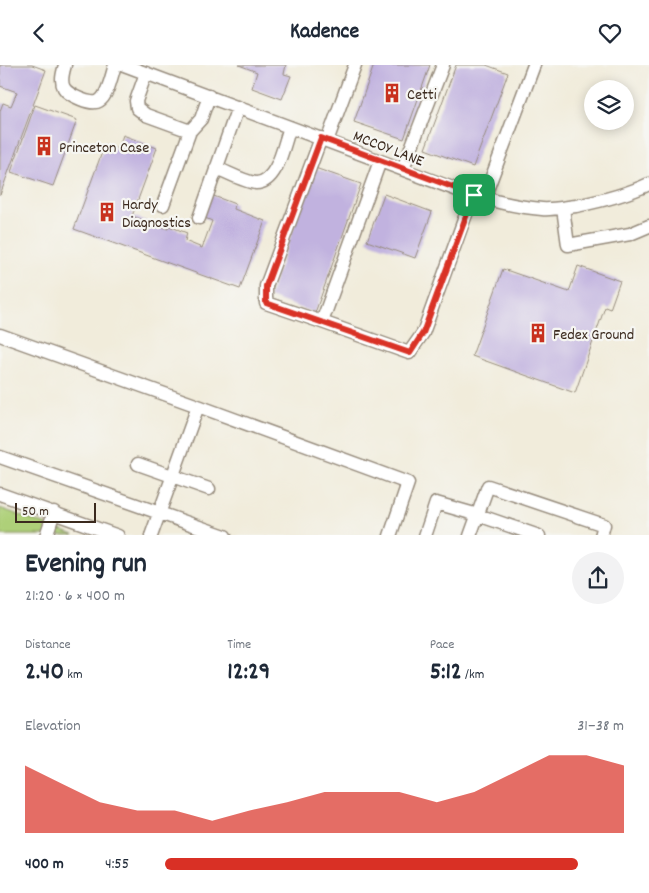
<!DOCTYPE html>
<html lang="en">
<head>
<meta charset="utf-8">
<style>
	body { margin:0; font-family:Dekko,sans-serif; background:#f2f2f3; color:#1f2937; height:100vh; display:flex; flex-direction:column; font-size:19px; white-space:nowrap }
	* { box-sizing:border-box; margin:0 }
	p { font-size:16px; color:#747a83 }
	.icon { flex:none; width:28px; height:28px; fill:none; stroke:currentColor; stroke-width:2; stroke-linecap:round; stroke-linejoin:round }
	.map { position:relative; height:470px; overflow:hidden }
	.sheet { display:flex; flex-direction:column; background:#fff; flex:1 }
	.sheet>* { flex:none }
	.fabs { position:absolute; left:584px; top:15px; display:grid; gap:10px }
	.fabs a { display:grid; place-items:center; width:50px; height:50px; border-radius:50%; background:#fff; box-shadow:0 2px 12px #0003; font-size:25px }
	.scale { position:absolute; left:15px; bottom:12px; width:81px; box-sizing:border-box; padding-left:5px; border:2px solid #3b2a1e; border-top:0; font-size:14px; line-height:18px; white-space:nowrap; color:#3b2a1e; -webkit-text-stroke:4px #f6f6f2; paint-order:stroke }
	.pin { position:absolute; display:grid; place-items:center; width:42px; height:42px; color:#fff; margin:-21px; border-radius:10px; box-shadow:0 2px 8px #0006 }
	.round { display:grid; place-items:center; flex:none; width:52px; height:52px; border-radius:26px; background:#f2f2f3 }
	.summary { display:flex; align-items:center; justify-content:space-between; height:85px; padding:0 25px }
	h1 { font-size:28px; font-weight:700; line-height:38px }
	.metrics { display:grid; grid-template-columns:repeat(3,1fr); gap:8px; height:85px; padding:5px 25px }
	.metrics div { display:grid; align-content:center }
	.metrics b { font-size:25px; font-weight:700 }
	.metrics small { font-size:14px; font-weight:400 }
	.metrics p { font-size:14px }
	.chart { height:140px; padding:10px 25px }
	.chart p { display:flex; justify-content:space-between }
	.chart svg { width:100%; height:90px; margin-top:5px; fill:#d93025; opacity:.7 }
	ul { padding:0 25px; list-style:none; font-size:16px }
	li { display:grid; grid-template-columns:80px 60px 1fr; align-items:center; height:38px }
	li i { height:12px; border-radius:6px; background:#d93025 }
	header { display:flex; justify-content:space-between; align-items:center; height:65px; padding:0 25px; background:#fff; font-size:22px; font-weight:700 }
	.map>svg:first-child { display:block }
	.green { fill:#aed079; stroke:#747d4c }
	.building { fill:#c1b2df }
	.lines { fill:none; stroke-linecap:round; stroke-linejoin:round }
	.minor-casing { stroke:#968b7c; stroke-width:15 }
	.minor { stroke:#fff; stroke-width:12 }
	.route-casing { stroke:#fff; stroke-width:10 }
	.route { stroke:#d93025; stroke-width:6 }
	.labels { text-anchor:middle; stroke-width:4.5; stroke-linejoin:round; paint-order:stroke }
	.poi-label { font-size:16px; fill:#3b2a1e; stroke:#f6f6f2; text-anchor:start }
	.street-label { font-size:16px; fill:#3b2a1e; stroke:#f6f6f2 }
</style>
</head>
<body>
<header><svg class="icon" aria-label="back" viewBox="0 0 24 24"><path d="M15 5l-7 7 7 7"/></svg>Kadence<svg class="icon" aria-label="heart" viewBox="0 0 24 24"><path d="M12 20l-8-8c-3-5 5-10 8-4 3-6 11-1 8 4z"/></svg></header>
<div class="map">
<svg width="649" height="471" viewBox="0 0 649 471">
	<rect width="100%" height="100%" fill="#f6f6f2"/>
	<filter id="ink" filterUnits="userSpaceOnUse"><feTurbulence type="fractalNoise" baseFrequency=".02" numOctaves="2"/><feDisplacementMap in="SourceGraphic" scale="10" xChannelSelector="R" yChannelSelector="G"/><feConvolveMatrix kernelMatrix="1 2 1 2 8 2 1 2 1" color-interpolation-filters="sRGB"/></filter>
	<filter id="wash" filterUnits="userSpaceOnUse"><feTurbulence type="fractalNoise" baseFrequency=".0096" numOctaves="4" result="noise"/><feDisplacementMap in="SourceGraphic" scale="20" xChannelSelector="R" yChannelSelector="G"/><feGaussianBlur stdDeviation="1.12" result="paint"/><feColorMatrix in="noise" values="0 0 0 0 0 0 0 0 0 0 0 0 0 0 0 0 0 1.4 0 .05"/><feComposite in="paint" operator="in"/></filter>
	<g filter="url(#wash)">
		<rect width="100%" height="100%" fill="#f1ecdb"/>
		<!-- green -->
		<path class="green" d="M0 443 74 470H0Z"/>
		<g id="blocks">
			<!-- building -->
			<path class="building" d="M0 0H32L46 5 0 130V46L3 38 11 41 17 27 0 21Z
				M239 0H286L284 9 291 11 282 34 252 23 257 7Z
				M374 0H430L404 74 354 57Z
				M456 0H486L508 8 473 102 425 84Z
				M35 40 77 55 53 121 11 107Z
				M123 70 157 83 132 151 168 164 169 161 187 168 185 176 202 183 212 156 203 152 211 130 235 139 234 144 265 156 240 224 74 164 105 79 118 84Z
				M315 103 361 119 315 248 269 232Z
				M384 129 432 147 415 193 367 176Z
				M578 201 620 216 610 244 605 242 575 328 472 291 503 204 569 227Z"/>
		</g>
	</g>
	<g filter="url(#ink)">
		<use href="#blocks" fill-opacity="0" stroke="#968b7c" stroke-width="1"/>
		<g class="lines">
			<defs>
				<path id="minor" d="M65 0C63 7 60 16 64 23 68 30 92 41 99 36 108 31 112 9 115 0
					M124 0 460 126C487 134 513 142 542 144 553 145 565 142 576 141 601 136 626 130 649 119
					M146 8 136 36 137 43 146 50 190 66 163 140
					M190 66 201 54 209 31
					M321 73 266 221V238L322 257 380 96
					M327 76 355 0
					M216 103C227 107 244 117 256 118 278 118 284 78 290 62
					M403 104 443 0
					M484 133 534 0
					M563 143 568 180 630 169 649 161
					M199 153 238 42
					M322 257 409 288 423 268 473 130
					M0 270 198 341 408 418 390 471
					M0 392 225 471
					M138 399 209 424
					M0 429 118 471
					M46 471 54 447
					M151 471 198 341
					M425 471 436 438 478 450 539 471
					M470 471 488 421 604 460 601 471"/>
			</defs>
			<!-- minor casing -->
			<use href="#minor" class="minor-casing"/>
			<!-- minor -->
			<use href="#minor" class="minor"/>
		</g>
	</g>
	<g class="lines" filter="url(#ink)">
		<defs>
			<path id="route" d="M321 73 474 130 423 268 410 288 266 238V221Z"/>
		</defs>
		<!-- route casing -->
		<use href="#route" class="route-casing"/>
		<!-- route -->
		<use href="#route" class="route"/>
	</g>
	<!-- icons -->
	<defs>
		<symbol id="building-bare" viewBox="-9 -9 18 18"><path d="M-4-6H4V6H1V3H-1V6H-4ZM-2.5-4.3h1.7v1.8h-1.7ZM.8-4.3h1.7v1.8H.8ZM-2.5-1h1.7V.8h-1.7ZM.8-1h1.7V.8H.8Z" fill="#c8321e" stroke="#f6f6f2" stroke-width="2.5" paint-order="stroke"/></symbol>
	</defs>
	<g fill-rule="evenodd">
		<use href="#building-bare" x="378" y="14" width="28" height="28"/>
		<use href="#building-bare" x="30" y="67" width="28" height="28"/>
		<use href="#building-bare" x="93" y="133" width="28" height="28"/>
		<use href="#building-bare" x="524" y="254" width="28" height="28"/>
	</g>
	<g class="labels">
		<!-- poi labels -->
		<g class="poi-label">
			<text x="407" y="34">Cetti</text>
			<text x="59" y="87">Princeton Case</text>
			<text x="122" y="144">Hardy<tspan x="122" dy="18">Diagnostics</tspan></text>
			<text x="553" y="274">Fedex Ground</text>
		</g>
		<!-- street labels -->
		<g class="street-label">
			<text transform="translate(389 82) rotate(21)" y="6">MCCOY LANE</text>
		</g>
	</g>
</svg>
<div class="fabs">
<a><svg class="icon" aria-label="layers" viewBox="0 0 24 24"><path d="M12 4l9 5-9 5-9-5zM3 14l9 5 9-5"/></svg></a>
</div>
<div class="scale">50 m</div>
<div class="pin" style="left:474px;top:130px;background:#1e9e55"><svg class="icon" aria-label="arrive" viewBox="0 0 24 24"><path d="M6 21V4h12l-3 4 3 4H6"/></svg></div>
</div>
<section class="sheet">
<div class="summary"><div><h1>Evening run</h1><p>21:20 · 6 × 400 m</p></div><a class="round"><svg class="icon" aria-label="share" viewBox="0 0 24 24"><path d="M12 15V3M7 8l5-5 5 5M5 13v7h14v-7"/></svg></a></div>
<div class="metrics">
<div><p>Distance</p><b>2.40<small> km</small></b></div>
<div><p>Time</p><b>12:29</b></div>
<div><p>Pace</p><b>5:12<small> /km</small></b></div>
</div>
<div class="chart"><p><span>Elevation</span>31–38 m</p>
<svg viewBox="0 0 160 44" preserveAspectRatio="none"><path d="M0 44V11L10 20L20 29L30 33L40 33L50 38L60 33L70 29L80 24L90 24L100 24L110 29L120 24L130 15L140 6L150 6L160 11V44z"/></svg>
</div>
<ul>
<li><b>400 m</b>4:55<i style="width:90%"></i></li>
</ul>
</section>
</body>
</html>
